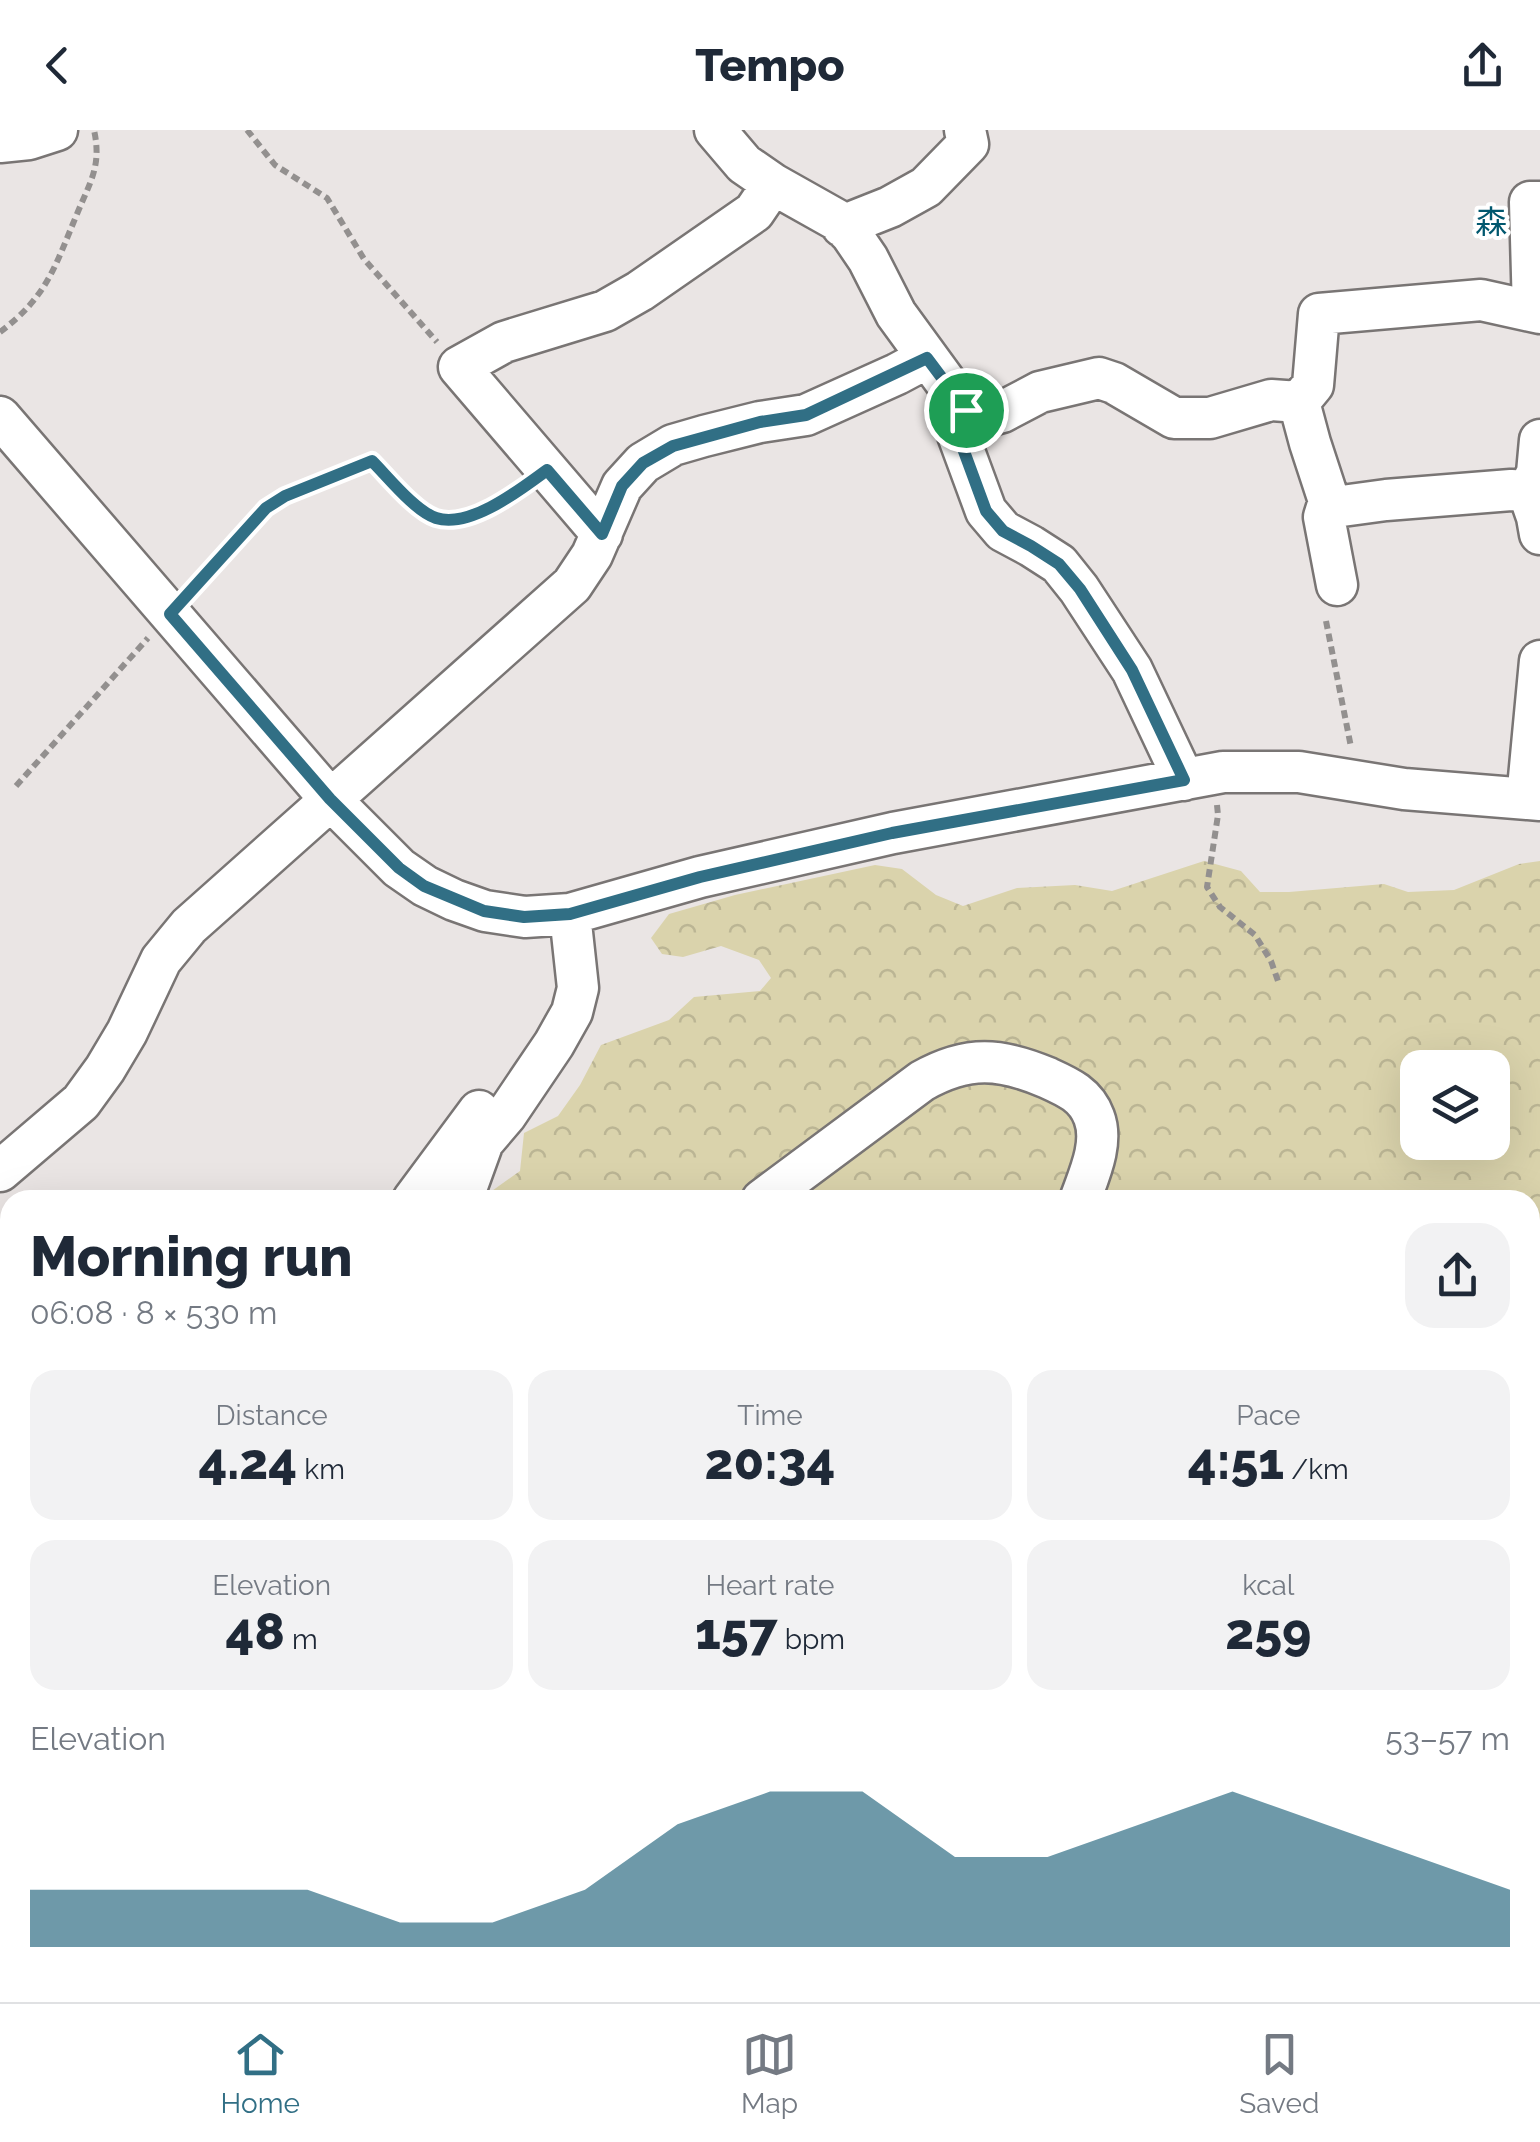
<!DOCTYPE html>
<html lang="en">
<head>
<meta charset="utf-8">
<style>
	body { margin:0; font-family:Raleway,"Noto Sans JP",sans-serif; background:#f2f2f3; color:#1f2937; height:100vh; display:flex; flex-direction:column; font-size:38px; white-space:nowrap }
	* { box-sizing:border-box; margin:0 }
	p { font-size:32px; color:#747a83 }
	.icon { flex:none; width:55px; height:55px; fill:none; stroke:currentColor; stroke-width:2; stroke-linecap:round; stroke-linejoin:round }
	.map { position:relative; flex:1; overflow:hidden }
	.side { position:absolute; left:0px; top:1060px; width:1540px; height:812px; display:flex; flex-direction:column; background:#fff; border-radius:30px 30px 0 0; box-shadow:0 10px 40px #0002 }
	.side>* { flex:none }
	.buttons { position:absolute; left:1400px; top:920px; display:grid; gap:20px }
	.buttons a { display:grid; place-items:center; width:110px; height:110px; border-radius:20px; background:#fff; box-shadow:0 10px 40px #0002; font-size:50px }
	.pin { position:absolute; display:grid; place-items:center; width:85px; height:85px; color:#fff; margin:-42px; border:5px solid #fff; border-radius:50%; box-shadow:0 2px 10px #0007 }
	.round { display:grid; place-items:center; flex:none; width:105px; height:105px; border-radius:30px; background:#f2f2f3 }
	.head { display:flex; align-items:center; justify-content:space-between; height:170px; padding:0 30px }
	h1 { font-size:55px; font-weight:800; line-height:75px }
	.stats { display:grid; grid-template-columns:repeat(3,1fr); gap:15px; height:170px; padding:10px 30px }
	.stats div { display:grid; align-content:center; border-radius:25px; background:#f2f2f3; text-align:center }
	.stats b { font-size:50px; font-weight:800 }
	.stats small { font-size:28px; font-weight:400 }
	.stats p { font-size:28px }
	.chart { height:280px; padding:20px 30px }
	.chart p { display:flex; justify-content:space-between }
	.chart svg { width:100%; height:180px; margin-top:10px; fill:#316f85; opacity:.7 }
	header { display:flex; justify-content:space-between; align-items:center; height:130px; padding:0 30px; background:#fff; font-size:45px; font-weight:800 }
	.tabs { display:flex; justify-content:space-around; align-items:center; height:140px; border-top:2px solid #e0e1e3; background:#fff; font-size:28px; color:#747a83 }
	.tabs a { display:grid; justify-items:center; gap:5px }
	.tabs .current { color:#316f85 }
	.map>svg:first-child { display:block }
	.forest { fill:url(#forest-crowns); fill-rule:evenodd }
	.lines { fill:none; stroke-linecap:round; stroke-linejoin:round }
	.minor-casing { stroke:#797574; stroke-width:45 }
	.path { stroke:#93908f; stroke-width:6; stroke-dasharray:8 5; stroke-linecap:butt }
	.minor { stroke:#fff; stroke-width:40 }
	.route-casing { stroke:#fff; stroke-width:20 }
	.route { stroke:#316f85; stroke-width:12 }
	.labels { text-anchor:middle; stroke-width:8; stroke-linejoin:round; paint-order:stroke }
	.quarter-label { font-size:32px; fill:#00576e; stroke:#fff }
</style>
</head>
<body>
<header><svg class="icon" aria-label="back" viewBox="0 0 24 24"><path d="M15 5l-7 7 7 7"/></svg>Tempo<svg class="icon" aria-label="share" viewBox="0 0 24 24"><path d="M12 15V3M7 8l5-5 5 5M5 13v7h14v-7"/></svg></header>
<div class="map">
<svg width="1540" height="1872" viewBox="0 0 1540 1872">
	<defs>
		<pattern id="forest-crowns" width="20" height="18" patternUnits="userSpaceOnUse" patternTransform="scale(2.5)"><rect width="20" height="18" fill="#dad3ac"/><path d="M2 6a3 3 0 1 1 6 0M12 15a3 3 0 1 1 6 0" fill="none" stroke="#bbb594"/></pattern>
	</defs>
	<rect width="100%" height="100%" fill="#eae5e4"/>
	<!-- forest -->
	<path class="forest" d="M1204 731 1241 741 1260 762H1289L1384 754 1408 762 1454 760 1519 734 1540 731V1872H67L59 1863 1530 1862V1070H486L489 1063 520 1041 524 1003 558 986 580 955 601 915 669 890 694 867 760 861 771 848 759 830 721 816 683 827 662 824 651 808 669 784 735 765 875 735 902 739 936 765 963 776 1017 758 1075 755 1112 761ZM1418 938H1492V1012H1418Z"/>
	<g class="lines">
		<defs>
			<path id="minor" d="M715 0 744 34 773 54 837 90 851 104 868 129 896 184 966 280 977 289 1002 282 1040 262 1099 248 1114 253 1174 288H1210L1271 270 1299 272 1310 313 1329 371 1342 376 1386 370 1511 360 1528 361 1537 387 1540 404
				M0 12 29 9 57 0
				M842 96 890 77 926 57 968 14 965 0
				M1533 181 1530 72H1540
				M1299 272 1313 255 1319 184 1481 170 1540 183
				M966 280 958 305 986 381 1003 401 1031 416 1059 434 1079 459 1132 540 1184 650
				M0 287 330 669 399 738 425 756 454 770 485 781 525 787 570 784 700 747 893 703 1223 642H1299L1404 659 1540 670
				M1528 361 1537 343 1540 310
				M1329 371 1324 387 1337 455
				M602 404 459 237 504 212 605 181 640 161 754 82 773 54
				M1527 669 1540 531
				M0 1041 81 972 105 939 127 902 161 830 189 796 572 455 592 425 622 356 643 333 673 315 704 306 760 292 806 285 897 244 927 228
				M413 1070 479 981
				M462 1070 483 1012 506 985 554 914 572 882 578 858 570 784
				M762 1070 922 951C968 925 1001 928 1048 948 1068 957 1086 965 1094 987 1104 1013 1089 1045 1080 1070
				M0 1436 10 1430
				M0 1827 10 1837
				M29 1862 37 1872"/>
		</defs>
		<!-- minor casing -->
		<use href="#minor" class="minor-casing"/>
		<!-- path -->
		<path class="path" d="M247 0 275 35 327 68 364 129 437 212
			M0 202C48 166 55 136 77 84 90 52 102 36 94 0
			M194 458 266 379 285 366 372 331C389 348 411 376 432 386 458 398 500 373 522 358
			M1326 491 1351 617
			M16 656 148 508
			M1217 675 1218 685 1207 757 1220 777 1255 805 1271 831 1278 851"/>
		<!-- minor -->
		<use href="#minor" class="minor"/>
	</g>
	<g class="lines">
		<defs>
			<path id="route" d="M927 228 966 280 958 305 986 381 1003 401 1031 416 1059 434 1080 459 1132 540 1184 650 892 703 700 747 570 784 524 787 484 781 424 756 399 738 330 669 170 484 266 378 285 366 372 331C388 347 415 381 436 388 470 399 521 359 547 340L602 404 622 356 643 333 673 316 760 292 806 285Z"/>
		</defs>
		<!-- route casing -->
		<use href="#route" class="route-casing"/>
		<!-- route -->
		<use href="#route" class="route"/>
	</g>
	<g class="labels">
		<!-- quarter labels -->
		<g class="quarter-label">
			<text x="1491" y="103">森</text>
		</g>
	</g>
</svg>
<div class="buttons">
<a><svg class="icon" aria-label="layers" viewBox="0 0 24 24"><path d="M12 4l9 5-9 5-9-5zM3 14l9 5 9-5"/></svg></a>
</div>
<div class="pin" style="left:966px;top:280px;background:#1e9e55"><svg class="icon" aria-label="arrive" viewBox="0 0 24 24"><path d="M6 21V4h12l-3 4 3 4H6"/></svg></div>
<section class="side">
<div class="head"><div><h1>Morning run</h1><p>06:08 · 8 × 530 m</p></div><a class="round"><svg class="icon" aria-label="share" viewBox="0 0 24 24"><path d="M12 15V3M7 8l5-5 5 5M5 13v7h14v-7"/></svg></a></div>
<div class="stats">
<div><p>Distance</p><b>4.24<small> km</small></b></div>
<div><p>Time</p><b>20:34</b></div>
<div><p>Pace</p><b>4:51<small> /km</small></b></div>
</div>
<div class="stats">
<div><p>Elevation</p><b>48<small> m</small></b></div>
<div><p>Heart rate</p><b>157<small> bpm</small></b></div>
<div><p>kcal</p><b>259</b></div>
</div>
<div class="chart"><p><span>Elevation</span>53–57 m</p>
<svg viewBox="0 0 160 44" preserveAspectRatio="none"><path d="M0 44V30L10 30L20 30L30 30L40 38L50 38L60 30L70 14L80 6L90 6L100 22L110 22L120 14L130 6L140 14L150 22L160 30V44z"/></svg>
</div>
</section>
</div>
<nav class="tabs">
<a class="current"><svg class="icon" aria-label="home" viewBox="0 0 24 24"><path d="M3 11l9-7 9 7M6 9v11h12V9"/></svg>Home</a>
<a><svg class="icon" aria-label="map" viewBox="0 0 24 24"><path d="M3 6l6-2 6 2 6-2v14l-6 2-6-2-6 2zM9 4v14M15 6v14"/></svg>Map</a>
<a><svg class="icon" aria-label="saved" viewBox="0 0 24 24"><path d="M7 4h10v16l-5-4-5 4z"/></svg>Saved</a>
</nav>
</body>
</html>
